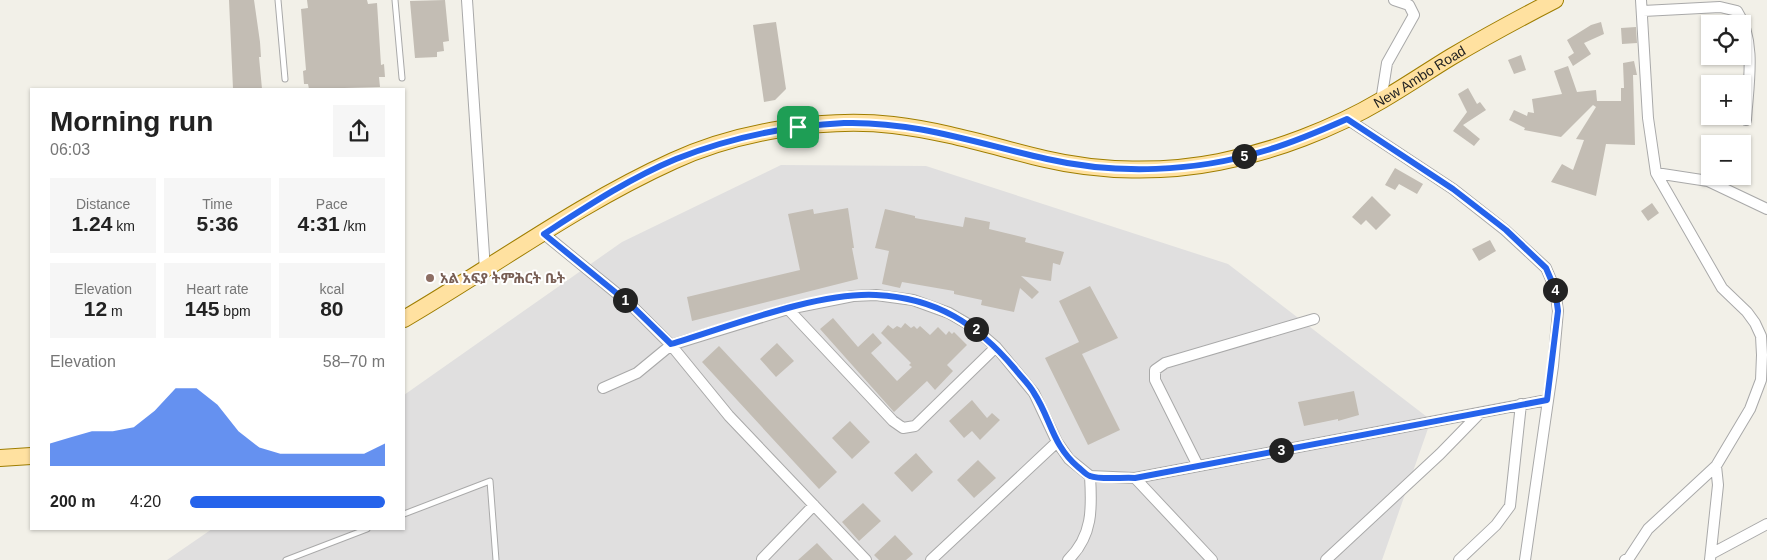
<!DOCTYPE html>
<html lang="en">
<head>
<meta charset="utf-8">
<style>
	body { margin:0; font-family:Arial,"Noto Sans Ethiopic",sans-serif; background:#f6f6f6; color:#222; height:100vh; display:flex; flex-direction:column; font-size:19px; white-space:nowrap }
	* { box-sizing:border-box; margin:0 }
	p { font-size:16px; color:#767676 }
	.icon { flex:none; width:28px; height:28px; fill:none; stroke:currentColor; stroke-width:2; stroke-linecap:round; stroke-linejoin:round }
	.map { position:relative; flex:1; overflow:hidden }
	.panel { position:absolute; left:30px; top:88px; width:375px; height:442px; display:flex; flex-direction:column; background:#fff; border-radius:0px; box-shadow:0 1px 4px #0004 }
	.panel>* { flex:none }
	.fabs { position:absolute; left:1701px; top:15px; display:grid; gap:10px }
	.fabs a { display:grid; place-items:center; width:50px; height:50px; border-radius:0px; background:#fff; box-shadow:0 1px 4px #0004; font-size:25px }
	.pin { position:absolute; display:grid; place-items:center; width:42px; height:42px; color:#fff; margin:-21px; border-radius:10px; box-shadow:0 2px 8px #0006 }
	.km { position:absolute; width:25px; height:25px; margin:-12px; border-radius:50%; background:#222; color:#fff; font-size:14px; line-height:25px; text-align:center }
	.round { display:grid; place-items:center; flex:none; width:52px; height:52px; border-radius:0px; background:#f6f6f6 }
	.overview { display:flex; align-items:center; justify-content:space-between; height:85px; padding:0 20px }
	h1 { font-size:28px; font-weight:600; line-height:38px }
	.metrics { display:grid; grid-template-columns:repeat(3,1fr); gap:8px; height:85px; padding:5px 20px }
	.metrics div { display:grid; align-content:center; border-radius:0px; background:#f6f6f6; text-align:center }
	.metrics b { font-size:21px; font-weight:600 }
	.metrics small { font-size:14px; font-weight:400 }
	.metrics p { font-size:14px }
	.chart { height:140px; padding:10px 20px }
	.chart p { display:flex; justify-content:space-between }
	.chart svg { width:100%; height:90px; margin-top:5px; fill:#2563eb; opacity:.7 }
	ul { padding:0 20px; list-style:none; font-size:16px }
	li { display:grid; grid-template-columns:80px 60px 1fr; align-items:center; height:38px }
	li i { height:12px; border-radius:6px; background:#2563eb }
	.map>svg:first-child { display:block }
	.residential { fill:#e0dfdf }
	.building { fill:#c3bdb4 }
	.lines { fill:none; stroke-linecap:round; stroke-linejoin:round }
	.lane-casing { stroke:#a9a9a9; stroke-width:7 }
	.street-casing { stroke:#a9a9a9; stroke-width:12 }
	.primary-casing { stroke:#9f7e00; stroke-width:18 }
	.lane { stroke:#fff; stroke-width:5 }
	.street { stroke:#fff; stroke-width:10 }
	.primary { stroke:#ffe1a0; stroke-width:16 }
	.route-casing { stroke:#fff; stroke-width:10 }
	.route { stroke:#2563eb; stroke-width:6 }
	.education-dot { fill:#8d6e63; stroke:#fff; stroke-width:2 }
	.labels { text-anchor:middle; stroke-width:4; stroke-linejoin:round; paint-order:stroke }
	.street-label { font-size:14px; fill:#222; stroke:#fff }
	.education-label { font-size:14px; font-weight:bold; fill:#785e54; stroke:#fff; text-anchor:start }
</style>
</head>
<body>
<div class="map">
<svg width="1767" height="560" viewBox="0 0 1767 560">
	<rect width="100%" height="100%" fill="#f2f0e8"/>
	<!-- residential -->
	<path class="residential" d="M781 165 926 166 1228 264 1431 420 1382 560H167L212 529H404V395L622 242Z"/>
	<!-- building -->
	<path class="building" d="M229 0H254L260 42 261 57H259L262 89H233Z
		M307 0H367L368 4 377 3 381 65 384 64 385 77H379L380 87 309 89 308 84H304L303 71 306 70 301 9 308 8Z
		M445 0 449 41 443 42 444 51 437 52V57L415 58 410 1Z
		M776 22 786 89 775 100 764 102 753 25Z
		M1601 22 1604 34 1584 43 1591 54 1573 66 1568 57 1574 53 1567 40 1591 25Z
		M1636 27 1637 43 1622 44 1621 28Z
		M1521 55 1526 70 1514 74 1508 60Z
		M1634 61 1637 75H1633L1635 145 1606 144 1596 196 1551 182 1562 164 1573 170 1584 140 1576 139 1596 107 1593 105 1561 137 1524 130 1525 128 1509 120 1514 110 1527 116 1528 112 1534 113 1532 99 1562 94 1554 71 1568 66 1577 92 1596 90 1597 101H1621V88H1624L1623 63Z
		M1468 88 1477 104 1480 102 1486 110 1463 125 1480 139 1474 146 1453 131 1467 112 1458 94Z
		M1395 168 1423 184 1417 194 1399 184 1395 190 1385 185Z
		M1372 196 1391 215 1376 230 1366 220 1361 225 1352 217Z
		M1652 203 1659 213 1648 221 1641 211Z
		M848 208 854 248H852L858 279 692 321 687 297 800 270 788 214 813 209 814 214Z
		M885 209 915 216V218L963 227 965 217 990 222 989 229 1026 238 1025 242 1064 252 1060 265 1053 263 1051 281 1021 276 1039 292 1032 299 1020 288 1014 312 981 305 982 300 954 294V291L902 282 900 288 882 284 889 251 875 248Z
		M1490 240 1496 251 1479 261 1472 249Z
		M1090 286 1118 338 1082 354 1120 430 1088 445 1045 358 1079 342 1059 301Z
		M833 318 858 347 873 333 882 343 871 353 897 381 912 367 909 365 911 363 881 333 888 325 893 329 897 326 901 328 905 323 911 328 914 326 917 329 920 326 930 335 938 327 946 335 949 331 952 334 954 332 967 345 947 365 953 371 935 390 927 381 894 412 820 329Z
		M777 343 794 361 776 377 760 359Z
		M719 346 837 472 819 489 702 362Z
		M1354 391 1359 415 1338 421V419L1304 426 1298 402Z
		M972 400 987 418 992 413 1000 420 980 440 972 431 964 438 949 421Z
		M850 421 870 442 852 459 832 438Z
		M916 453 933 472 912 492 894 473Z
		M978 460 996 478 974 498 957 480Z
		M863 503 881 521 859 541 842 522Z
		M895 535 913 554 906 560H879L874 555Z
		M817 543 833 560H798Z"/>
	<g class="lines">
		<defs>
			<path id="lane" d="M278 0 285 79
				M395 0 402 78
				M404 514 490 481 496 560
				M286 560 367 529"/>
			<path id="street" d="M467 0 485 270
				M1643 11 1720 7 1737 11C1757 41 1748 86 1746 120
				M1381 101 1387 63 1414 15 1409 5 1394 0
				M1347 119 1453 189 1505 230 1546 268 1555 289 1558 311 1553 366 1525 560
				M1656 173 1708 181 1767 209
				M544 234 631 305 671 345 729 416 866 560
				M788 309 893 421 903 428 915 426 996 347
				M603 388 637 373 671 345 788 309 853 296 876 295 913 300 949 313 973 327 996 347 1034 393 1057 442 1069 459 1090 476 1135 478 1547 400
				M1198 466 1155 380V370L1165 363 1314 319
				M1135 478 1212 560
				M1711 554 1767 524
				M762 559 814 505
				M931 560 1057 442
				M1068 560C1093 536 1092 508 1090 476
				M1326 560 1440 454 1480 413
				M1459 560 1496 525 1510 506 1521 404
				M1625 560 1629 558 1648 529 1716 466 1750 409 1761 380 1762 355 1761 336 1755 323 1747 312 1722 288 1656 173 1648 118 1641 0
				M1710 560 1718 485 1716 466"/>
			<g id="primary">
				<path id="s1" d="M404 319C493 267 578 204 673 161 736 132 824 117 893 125 945 131 995 147 1045 159 1100 172 1164 173 1219 162 1275 151 1333 129 1382 100 1406 86 1428 71 1451 57 1485 37 1520 18 1555 0"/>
				<path d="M0 458 31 456"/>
			</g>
		</defs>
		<!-- lane casing -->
		<use href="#lane" class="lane-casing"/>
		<!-- street casing -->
		<use href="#street" class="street-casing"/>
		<!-- primary casing -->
		<use href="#primary" class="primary-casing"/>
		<!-- lane -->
		<use href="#lane" class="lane"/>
		<!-- street -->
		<use href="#street" class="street"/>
		<!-- primary -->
		<use href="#primary" class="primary"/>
	</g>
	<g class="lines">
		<defs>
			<path id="route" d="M1347 119 1453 189 1506 230 1546 268 1555 289 1558 311 1547 400 1135 478C1124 477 1100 480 1090 476 1086 475 1081 469 1078 467 1052 445 1051 419 1034 393 1029 384 1021 377 1015 369 977 324 937 298 876 295 817 292 728 327 671 344L631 305 544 234C586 207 630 178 676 159 729 138 787 126 844 123 915 121 979 144 1047 159 1117 175 1195 172 1264 151 1292 143 1320 131 1347 119Z"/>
		</defs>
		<!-- route casing -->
		<use href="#route" class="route-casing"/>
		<!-- route -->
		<use href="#route" class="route"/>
	</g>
	<!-- markers -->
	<circle class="education-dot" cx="430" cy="278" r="5"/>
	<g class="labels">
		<!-- street labels -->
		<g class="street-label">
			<text dy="5" stroke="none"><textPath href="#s1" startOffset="1088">New Ambo Road</textPath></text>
		</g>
		<!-- education labels -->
		<g class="education-label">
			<text x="440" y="283">አል አፍያ ትምሕርት ቤት</text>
		</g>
	</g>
</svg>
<div class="fabs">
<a><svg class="icon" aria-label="locate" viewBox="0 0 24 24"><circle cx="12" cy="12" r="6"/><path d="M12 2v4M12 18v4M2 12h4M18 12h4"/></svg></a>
<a>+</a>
<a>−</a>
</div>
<div class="pin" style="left:798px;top:127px;background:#1e9e55"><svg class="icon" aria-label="arrive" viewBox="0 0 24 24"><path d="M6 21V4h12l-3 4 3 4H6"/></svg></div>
<b class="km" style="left:625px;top:300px">1</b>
<b class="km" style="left:976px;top:329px">2</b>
<b class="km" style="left:1281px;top:450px">3</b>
<b class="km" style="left:1555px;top:290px">4</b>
<b class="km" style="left:1244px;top:156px">5</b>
<section class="panel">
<div class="overview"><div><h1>Morning run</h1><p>06:03</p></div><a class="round"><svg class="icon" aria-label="share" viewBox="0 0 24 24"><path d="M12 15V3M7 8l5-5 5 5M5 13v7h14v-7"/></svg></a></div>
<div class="metrics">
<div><p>Distance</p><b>1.24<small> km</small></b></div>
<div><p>Time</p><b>5:36</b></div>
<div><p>Pace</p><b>4:31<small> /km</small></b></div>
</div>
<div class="metrics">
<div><p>Elevation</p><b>12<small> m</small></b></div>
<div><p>Heart rate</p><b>145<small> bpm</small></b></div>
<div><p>kcal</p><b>80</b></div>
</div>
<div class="chart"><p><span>Elevation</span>58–70 m</p>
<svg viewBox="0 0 160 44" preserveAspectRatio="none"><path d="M0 44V33L10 30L20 27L30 27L40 25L50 17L60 6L70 6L80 14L90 27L100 35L110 38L120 38L130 38L140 38L150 38L160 33V44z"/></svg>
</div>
<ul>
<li><b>200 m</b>4:20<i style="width:100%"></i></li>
</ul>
</section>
</div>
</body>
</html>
